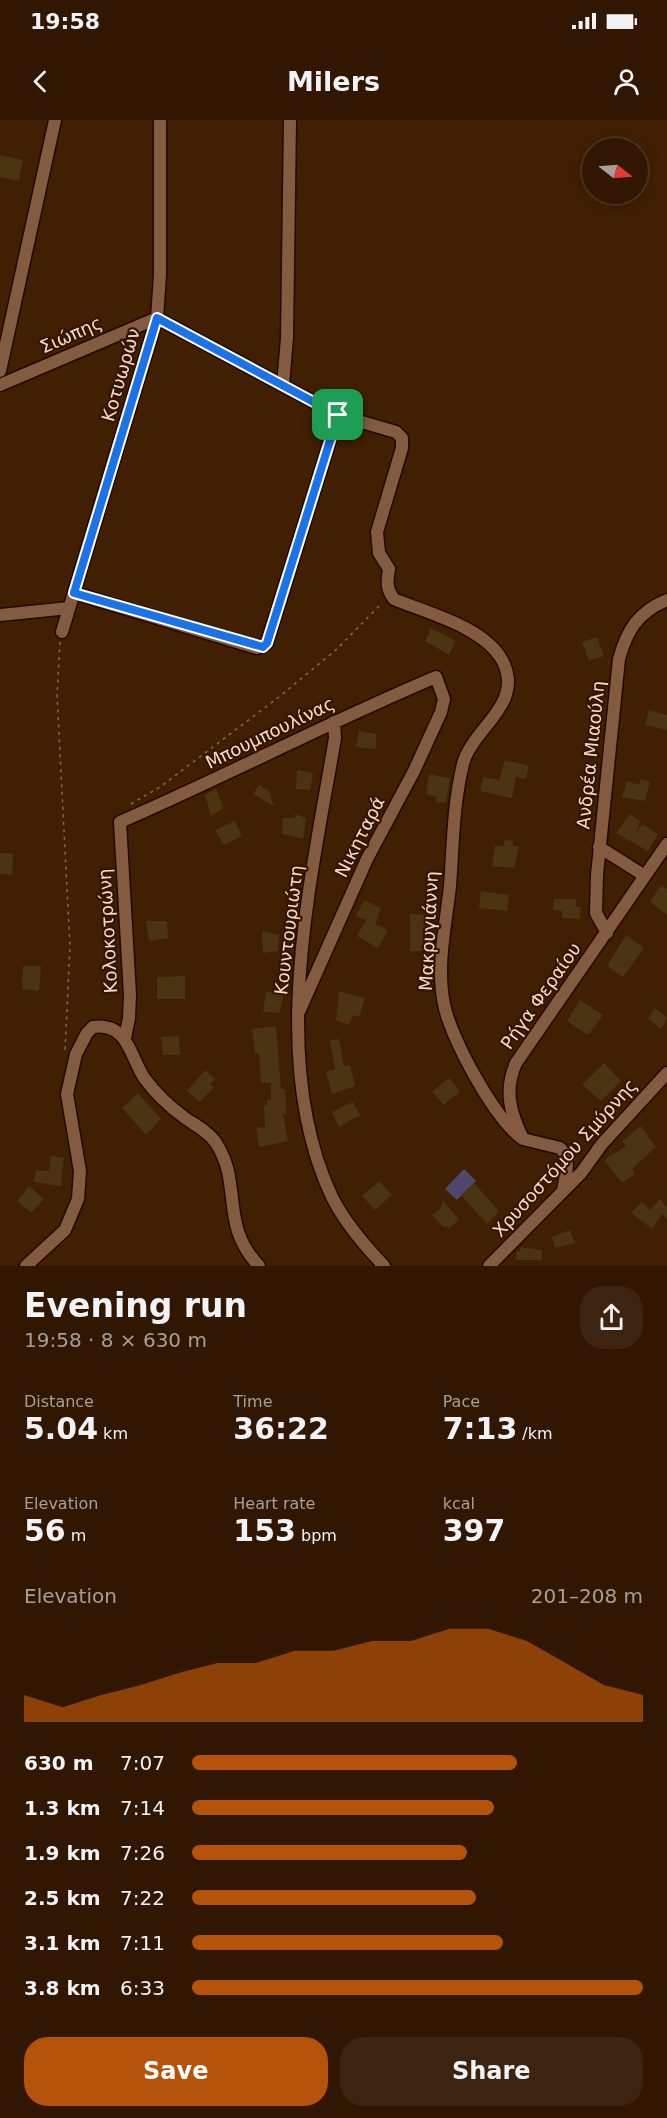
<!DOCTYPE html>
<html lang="en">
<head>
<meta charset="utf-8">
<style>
	body { margin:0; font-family:"DejaVu Sans",sans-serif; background:#3d2411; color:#f1f3f6; height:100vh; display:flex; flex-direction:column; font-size:22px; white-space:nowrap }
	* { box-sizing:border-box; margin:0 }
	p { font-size:20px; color:#a89f99 }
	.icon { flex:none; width:33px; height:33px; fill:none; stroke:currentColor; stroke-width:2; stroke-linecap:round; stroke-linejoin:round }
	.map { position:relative; height:1146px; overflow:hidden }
	.panel { display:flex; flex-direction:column; background:#311702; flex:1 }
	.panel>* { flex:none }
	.needle { width:39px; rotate:107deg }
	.tools { position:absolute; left:582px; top:18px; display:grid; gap:12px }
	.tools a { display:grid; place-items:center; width:66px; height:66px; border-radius:50%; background:#311702; box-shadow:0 3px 15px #0003,0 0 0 2px #4c3624; font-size:30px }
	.pin { position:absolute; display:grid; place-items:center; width:51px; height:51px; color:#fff; margin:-26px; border-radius:12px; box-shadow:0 3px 9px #0006 }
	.round { display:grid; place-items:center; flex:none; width:63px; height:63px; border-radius:24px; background:#3d2411 }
	.head { display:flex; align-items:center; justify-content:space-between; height:102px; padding:0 24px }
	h1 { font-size:33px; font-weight:700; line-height:45px }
	.metrics { display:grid; grid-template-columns:repeat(3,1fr); gap:9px; height:102px; padding:6px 24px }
	.metrics div { display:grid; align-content:center }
	.metrics b { font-size:30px; font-weight:700 }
	.metrics small { font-size:16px; font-weight:400 }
	.metrics p { font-size:16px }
	.chart { height:168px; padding:12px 24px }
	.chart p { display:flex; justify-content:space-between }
	.chart svg { width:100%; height:108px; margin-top:6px; fill:#b45309; opacity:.7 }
	.action { display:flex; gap:12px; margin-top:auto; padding:12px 24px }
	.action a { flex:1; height:69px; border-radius:24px; background:#b45309; color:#fff; font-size:24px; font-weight:700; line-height:69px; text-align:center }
	.action a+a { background:#3d2411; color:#f1f3f6 }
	ul { padding:0 24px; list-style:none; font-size:20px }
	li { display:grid; grid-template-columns:96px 72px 1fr; align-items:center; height:45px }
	li i { height:15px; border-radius:8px; background:#b45309 }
	.status { display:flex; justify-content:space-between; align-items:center; height:42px; padding:0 30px; background:#311702; direction:ltr }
	.status svg { height:16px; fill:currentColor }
	header { display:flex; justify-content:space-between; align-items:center; height:78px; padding:0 24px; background:#311702; font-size:27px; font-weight:700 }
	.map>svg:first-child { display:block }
	.green { fill:#50476c }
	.building { fill:#4a3411 }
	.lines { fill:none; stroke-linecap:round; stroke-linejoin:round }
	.minor-casing { stroke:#220900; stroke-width:15 }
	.path { stroke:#876952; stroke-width:1.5; stroke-dasharray:3 4.5; stroke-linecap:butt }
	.minor { stroke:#835b40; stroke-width:12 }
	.route-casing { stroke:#fff; stroke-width:12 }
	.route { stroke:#1a73e8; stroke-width:8 }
	.labels { text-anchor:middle; stroke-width:4.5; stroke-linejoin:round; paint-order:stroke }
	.street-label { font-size:18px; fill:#f4dccd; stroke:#361500 }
</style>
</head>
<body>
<div class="status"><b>19:58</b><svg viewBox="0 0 49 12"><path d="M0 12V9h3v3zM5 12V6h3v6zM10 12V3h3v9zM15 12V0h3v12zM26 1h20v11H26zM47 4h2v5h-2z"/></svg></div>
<header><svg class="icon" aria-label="back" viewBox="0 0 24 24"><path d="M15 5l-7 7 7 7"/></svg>Milers<svg class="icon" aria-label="person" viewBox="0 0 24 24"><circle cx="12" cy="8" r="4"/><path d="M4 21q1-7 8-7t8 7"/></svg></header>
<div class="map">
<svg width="667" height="1146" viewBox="0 0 667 1146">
	<rect width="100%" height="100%" fill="#411f03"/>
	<!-- green -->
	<path class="green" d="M464 1049 476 1061 457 1080 445 1069Z"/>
	<!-- building -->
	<path class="building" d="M0 35 23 40 19 61 0 57Z
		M431 508 456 521 449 535 425 521Z
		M597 517 604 536 589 541 582 522Z
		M649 590 667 595V610L645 605Z
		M359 611 376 614V629L356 627Z
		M505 640 529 646 526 659 516 657 512 678 480 671 483 657 499 660Z
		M297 650 313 653 310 670 296 669Z
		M429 654 450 658 446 683 436 682 437 677 426 674Z
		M641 659 650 662 645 681 622 677 627 661 639 665Z
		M259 665 269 671 274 686 253 674Z
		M216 669 224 688 211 696 205 675Z
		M295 694 306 698 303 719 282 714 283 698H295Z
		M630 694 640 701 637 712 642 704 658 714 648 731 616 713Z
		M235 701 242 716 224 725 215 710Z
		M505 720 513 721V726H519L514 748 492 746 495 726H504Z
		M0 733 13 734 12 755 0 754Z
		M661 765 667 769V795L650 782Z
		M481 771 509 775 507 791 479 788Z
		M554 779H576V787H581L580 799 562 798V791L553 790Z
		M364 780 381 788 375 804 388 810 378 828 357 816 366 800 356 796Z
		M410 794 431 795 429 831H410Z
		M146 801H167L168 818 149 821Z
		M262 811 279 815 278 831 263 833Z
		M626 815 644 828 623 857 607 846Z
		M23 846H41L39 871 22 869Z
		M185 856V879H157V857Z
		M339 871 365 878 359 897 353 895 349 905 336 900Z
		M266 872 283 874 280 893 263 892Z
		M580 880 603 895 588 915 567 901Z
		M655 888 667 898 661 909 648 899Z
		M276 906 281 969H285L287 994H283L288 1021 259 1027 256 1008 265 1007 264 985H267V980H271V963H261L259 933H255L252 909Z
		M179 916 180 935H163L161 917Z
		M339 919 344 946 350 945 355 966 332 974 326 952 335 949 330 920Z
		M604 943 621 961 601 981 582 965Z
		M205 950 215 959 210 964 214 967 200 982 187 971Z
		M449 958 460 971 444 985 432 972Z
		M138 973 161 999 146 1015 122 988Z
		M353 982 360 995 339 1007 332 992Z
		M641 1006 656 1027 632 1049 635 1054 622 1063 604 1040 626 1026 622 1021Z
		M51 1036 64 1038 61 1066 34 1062 36 1050 49 1051Z
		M379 1061 392 1075 375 1090 362 1076Z
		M474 1063 499 1091 487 1104 461 1075Z
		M29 1066 44 1079 31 1093 17 1081Z
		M660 1079 667 1087V1099L662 1094 652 1109 631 1093 642 1082 650 1090Z
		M443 1081 459 1099 449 1109 447 1106 445 1108 432 1095 440 1089Z
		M570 1110 575 1123 555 1128 552 1117Z
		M520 1127 542 1130V1140H516L517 1131H520Z"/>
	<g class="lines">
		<defs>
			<path id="minor" d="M0 251 55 0
				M0 265 157 198 338 295 267 523 257 528 74 473
				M283 265 287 218 290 0
				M338 295 396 312 402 318V328L377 412 379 433 389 449C387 461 386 469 394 479 427 493 484 507 502 540 526 584 472 608 463 644 453 685 453 725 450 766 446 804 436 846 444 884 450 917 495 1000 523 1019
				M0 495 69 488
				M62 512 157 198 160 155V0
				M334 602 335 618C311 762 267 939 332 1077 345 1103 364 1125 384 1146
				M599 727 645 756
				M607 813 596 793 597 755 619 539C627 510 638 492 667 480
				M125 918 129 898 130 875 120 702C226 656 329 602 436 557L444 579 441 592 414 651 367 739 298 894
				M563 1071C565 1057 572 1039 560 1028L523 1019C510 992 504 970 516 943L667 724
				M26 1146 65 1110 78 1079 80 1051 67 974 76 934 87 913 93 907C129 902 130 938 145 959 156 974 170 987 185 998 195 1005 209 1012 216 1023 243 1064 219 1104 259 1146
				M489 1146 581 1053 602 1024 667 953"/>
		</defs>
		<!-- minor casing -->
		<use href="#minor" class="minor-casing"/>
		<!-- path -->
		<path class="path" d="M60 522 57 575 70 827 65 930
			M131 684 160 667 279 577 337 529 382 483"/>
		<!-- minor -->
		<use href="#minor" class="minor"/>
	</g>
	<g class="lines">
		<defs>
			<path id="route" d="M157 198 338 295 267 523 263 527 74 473Z"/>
		</defs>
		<!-- route casing -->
		<use href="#route" class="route-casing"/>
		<!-- route -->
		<use href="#route" class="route"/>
	</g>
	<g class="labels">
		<!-- street labels -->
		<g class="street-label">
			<text transform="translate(71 215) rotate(-24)" y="6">Σιώπης</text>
			<text transform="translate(121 255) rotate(-74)" y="6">Κοτυωρών</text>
			<text transform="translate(270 613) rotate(-26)" y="6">Μπουμπουλίνας</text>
			<text transform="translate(591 635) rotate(-84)" y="6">Ανδρέα Μιαούλη</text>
			<text transform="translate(360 717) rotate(-63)" y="6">Νικηταρά</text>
			<text transform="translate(289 810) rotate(-83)" y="6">Κουντουριώτη</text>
			<text transform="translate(108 811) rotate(-93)" y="6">Κολοκοτρώνη</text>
			<text transform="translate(429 811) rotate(-87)" y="6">Μακρυγιάννη</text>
			<text transform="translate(541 876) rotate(-55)" y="6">Ρήγα Φεραίου</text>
			<text transform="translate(565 1038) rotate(-48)" y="6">Χρυσοστόμου Σμύρνης</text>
		</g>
	</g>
</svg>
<div class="tools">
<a><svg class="needle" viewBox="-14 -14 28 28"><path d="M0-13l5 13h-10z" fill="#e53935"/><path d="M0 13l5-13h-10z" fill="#a89f99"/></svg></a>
</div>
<div class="pin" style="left:338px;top:295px;background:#1e9e55"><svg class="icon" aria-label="arrive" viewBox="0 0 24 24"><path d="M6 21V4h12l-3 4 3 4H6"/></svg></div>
</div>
<section class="panel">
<div class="head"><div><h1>Evening run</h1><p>19:58 · 8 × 630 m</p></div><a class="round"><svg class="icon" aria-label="share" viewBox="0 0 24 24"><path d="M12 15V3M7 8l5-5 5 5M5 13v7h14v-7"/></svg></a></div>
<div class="metrics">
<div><p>Distance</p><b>5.04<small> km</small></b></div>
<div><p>Time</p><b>36:22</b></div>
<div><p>Pace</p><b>7:13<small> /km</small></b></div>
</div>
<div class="metrics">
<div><p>Elevation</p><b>56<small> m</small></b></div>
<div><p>Heart rate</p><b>153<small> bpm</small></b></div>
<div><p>kcal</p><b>397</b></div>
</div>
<div class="chart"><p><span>Elevation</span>201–208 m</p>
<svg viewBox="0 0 160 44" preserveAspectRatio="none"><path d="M0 44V33L10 38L20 33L30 29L40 24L50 20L60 20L70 15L80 15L90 11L100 11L110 6L120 6L130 11L140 20L150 29L160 33V44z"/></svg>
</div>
<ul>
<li><b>630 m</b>7:07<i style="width:72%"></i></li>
<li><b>1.3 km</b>7:14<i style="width:67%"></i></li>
<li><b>1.9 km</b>7:26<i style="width:61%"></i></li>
<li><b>2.5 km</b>7:22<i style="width:63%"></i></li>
<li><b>3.1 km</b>7:11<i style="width:69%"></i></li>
<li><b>3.8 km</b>6:33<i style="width:100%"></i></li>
</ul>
<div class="action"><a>Save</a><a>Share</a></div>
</section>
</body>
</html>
